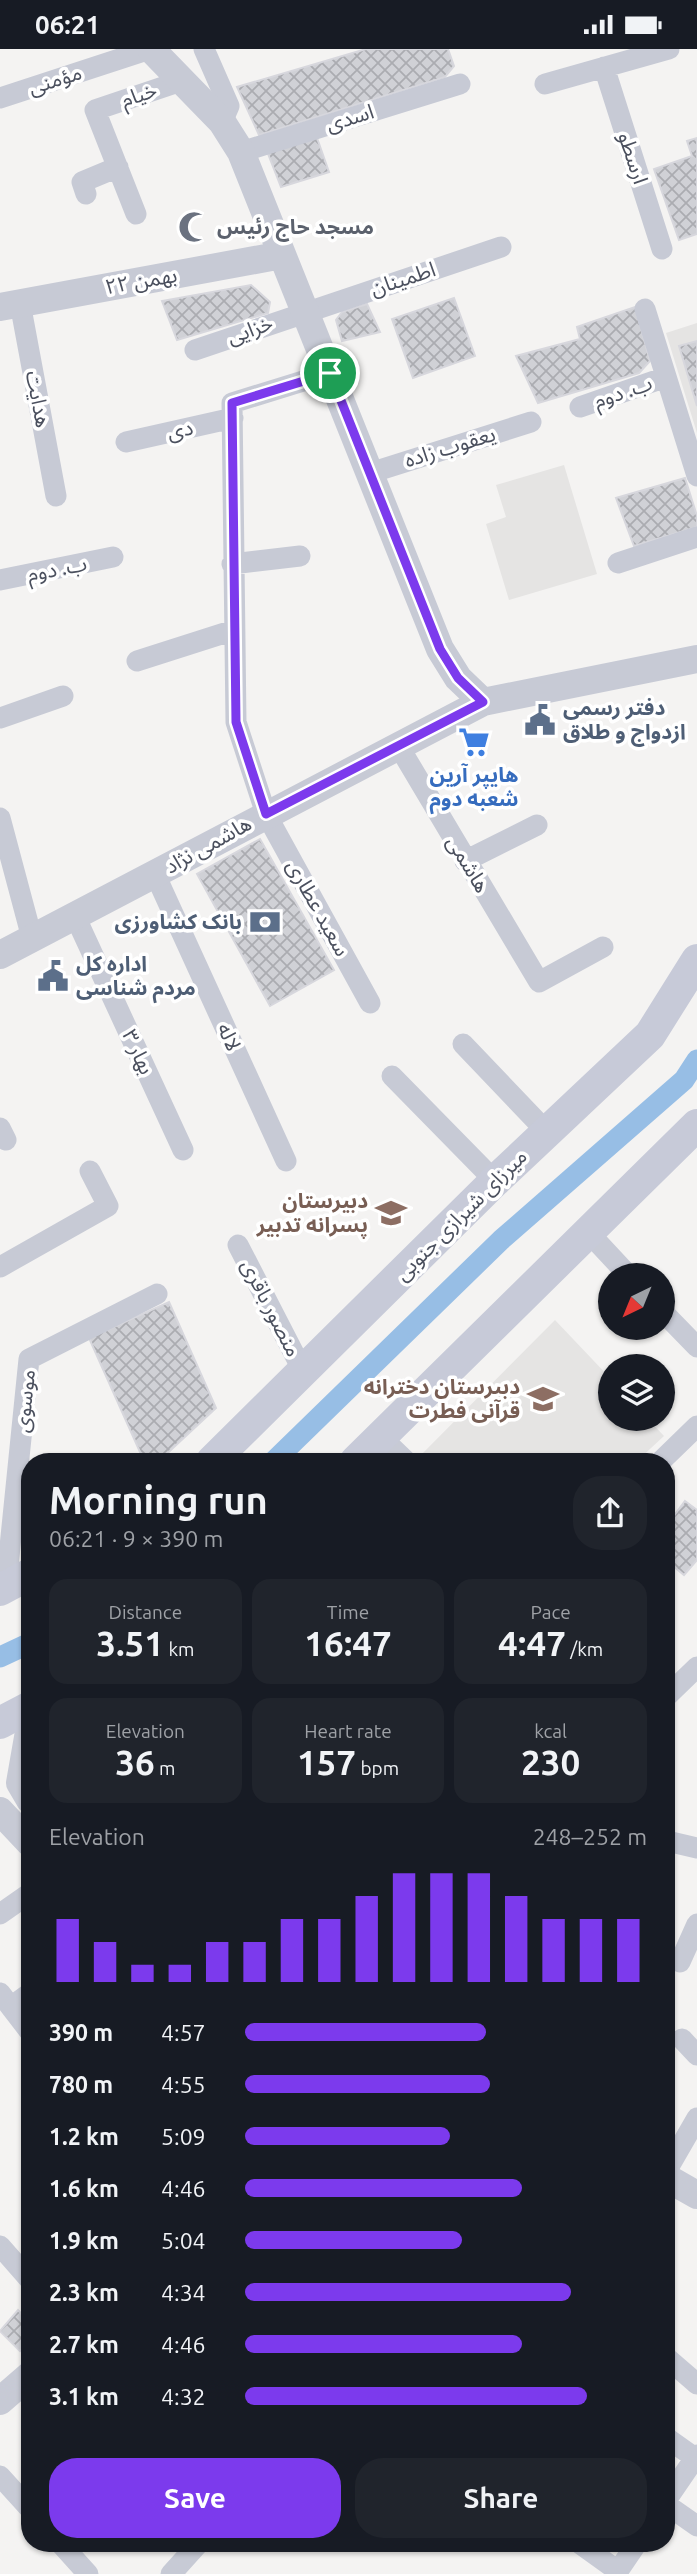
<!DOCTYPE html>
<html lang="en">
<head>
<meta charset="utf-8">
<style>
	body { margin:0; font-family:Ubuntu,"Noto Sans Arabic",sans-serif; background:#20242c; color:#f1f3f6; height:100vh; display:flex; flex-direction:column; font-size:26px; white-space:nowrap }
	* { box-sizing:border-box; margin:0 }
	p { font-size:23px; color:#9ea1a6 }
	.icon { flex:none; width:38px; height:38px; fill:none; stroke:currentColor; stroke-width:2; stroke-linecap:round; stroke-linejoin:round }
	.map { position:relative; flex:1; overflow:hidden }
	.details { position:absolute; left:21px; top:1404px; width:654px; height:1099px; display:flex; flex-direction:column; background:#171b24; border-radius:28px; box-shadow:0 2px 5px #0004 }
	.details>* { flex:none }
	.needle { width:46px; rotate:223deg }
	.buttons { position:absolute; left:598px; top:1214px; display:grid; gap:14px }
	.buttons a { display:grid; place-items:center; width:77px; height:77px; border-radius:50%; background:#171b24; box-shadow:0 2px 5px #0004; font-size:35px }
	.pin { position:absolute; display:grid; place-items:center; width:60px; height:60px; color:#fff; margin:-30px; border:4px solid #fff; border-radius:50%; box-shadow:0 2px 7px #0007 }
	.round { display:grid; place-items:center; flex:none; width:74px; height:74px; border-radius:28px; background:#20242c }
	.overview { display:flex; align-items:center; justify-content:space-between; height:119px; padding:0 28px }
	h1 { font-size:38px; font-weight:700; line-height:52px }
	.metrics { display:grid; grid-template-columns:repeat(3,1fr); gap:10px; height:119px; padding:7px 28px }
	.metrics div { display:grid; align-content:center; border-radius:18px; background:#20242c; text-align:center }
	.metrics b { font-size:35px; font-weight:700 }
	.metrics small { font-size:19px; font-weight:400 }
	.metrics p { font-size:19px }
	.chart { height:196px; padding:14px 28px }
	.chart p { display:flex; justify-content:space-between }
	.chart svg { width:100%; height:126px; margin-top:7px; stroke:#7c3aed; stroke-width:6 }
	.button { display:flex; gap:14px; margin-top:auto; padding:14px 28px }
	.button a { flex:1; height:80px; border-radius:28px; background:#7c3aed; color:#fff; font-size:28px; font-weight:700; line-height:80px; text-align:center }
	.button a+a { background:#20242c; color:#f1f3f6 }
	ul { padding:0 28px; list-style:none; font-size:23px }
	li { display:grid; grid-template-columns:112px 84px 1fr; align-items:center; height:52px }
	li i { height:18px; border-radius:9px; background:#7c3aed }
	.status { display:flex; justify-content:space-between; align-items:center; height:49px; padding:0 35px; background:#171b24; direction:ltr }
	.status svg { height:19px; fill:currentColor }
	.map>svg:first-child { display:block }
	.education { fill:#e5e4e3 }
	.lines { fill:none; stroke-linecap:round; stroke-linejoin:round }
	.canal { stroke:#97bee5; stroke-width:21 }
	.building { fill:url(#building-cross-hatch); stroke:#d7d7dd; stroke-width:2 }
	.minor { stroke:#c7cad5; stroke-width:21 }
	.tertiary { stroke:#c7cad5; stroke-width:28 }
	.secondary { stroke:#c7cad8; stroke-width:32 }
	.route-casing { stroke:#fff; stroke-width:14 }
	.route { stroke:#7c3aed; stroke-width:9 }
	.labels { text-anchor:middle; stroke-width:7; stroke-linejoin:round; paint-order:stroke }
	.street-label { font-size:21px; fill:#4b505e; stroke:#fff }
	.worship-label { font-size:21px; font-weight:bold; fill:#5b616d; stroke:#fff; text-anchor:start }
	.service-label { font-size:21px; font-weight:bold; fill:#4e5e75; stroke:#fff; text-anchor:start }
	.shop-label { font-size:21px; font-weight:bold; fill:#366cbe; stroke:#fff }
	.education-label { font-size:21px; font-weight:bold; fill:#785e54; stroke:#fff; text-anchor:end }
</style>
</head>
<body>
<div class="status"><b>06:21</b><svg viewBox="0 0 49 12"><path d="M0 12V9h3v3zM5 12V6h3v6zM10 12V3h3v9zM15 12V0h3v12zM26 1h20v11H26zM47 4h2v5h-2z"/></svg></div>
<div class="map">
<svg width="697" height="2525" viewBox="0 0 697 2525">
	<defs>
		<pattern id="building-cross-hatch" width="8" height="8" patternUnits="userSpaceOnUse" patternTransform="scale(1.75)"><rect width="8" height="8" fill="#d0d1d6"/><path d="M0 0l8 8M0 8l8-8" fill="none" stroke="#abacb1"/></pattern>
	</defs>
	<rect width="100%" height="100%" fill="#f4f3f2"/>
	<!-- education -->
	<path class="education" d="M697 274V384L666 284Z
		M564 416 597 525 509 551 486 475 506 468 496 436Z
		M555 1271 611 1330V1370H648L664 1387 637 1412H422L418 1409Z"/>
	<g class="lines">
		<!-- canal -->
		<path class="canal" d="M274 1412 501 1191 684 1031 697 1011
			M0 1608 30 1594"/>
	</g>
	<!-- building -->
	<path class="building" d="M366 0H448L454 17 445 28 259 86 237 38Z
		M316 86 329 123 281 138 267 102Z
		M697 89V185L679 191 654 120 692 107 687 92Z
		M251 236 270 253 268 264 177 291 162 252Z
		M454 249 475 307 413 329 392 270Z
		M367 255 380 283 342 292 336 271 342 263Z
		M635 258 650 312 639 324 538 354 516 307 580 290 577 278Z
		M697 292V357L679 297Z
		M685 429 697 467V478L634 497 616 449Z
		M260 790 334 921 270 957 197 825Z
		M169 1253 216 1359 159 1412H144L89 1289Z
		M685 1452 697 1461V1511L684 1526 667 1512V1476Z
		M18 2261 25 2269 30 2264V2292L20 2302 0 2282Z"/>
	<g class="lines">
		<!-- minor -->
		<path class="minor" d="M204 0 229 57 222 73
			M604 18 662 200
			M545 35 669 0
			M0 49 150 0
			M241 103 460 35
			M86 145 82 133 118 118
			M136 165 95 61 184 31
			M20 254 56 447
			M645 260 697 427
			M195 301 501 198
			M329 324 232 354 236 673 266 765 370 954
			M580 358 666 328
			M126 393 233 369
			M370 424 531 373
			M618 514 697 488
			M232 515 300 507
			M0 531 113 508
			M137 612 234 581
			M0 669 63 647
			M398 696 539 933 603 898
			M0 769 32 889
			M465 812 537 776
			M155 825 286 1112
			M75 867 183 1101
			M463 995 546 1082
			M392 1027 495 1132
			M0 1079 6 1091
			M588 1183 629 1227
			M238 1196 303 1322
			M0 1218 108 1157 90 1122
			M663 1263 697 1298
			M381 1388 406 1412
			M661 1412 697 1377
			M6 1537 29 1310 157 1245
			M667 1647 697 1618
			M667 1792 697 1799
			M0 1865 30 1844
			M680 1913 697 1875
			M0 1944 30 1983
			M11 1958 30 1944
			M682 1990 697 2006
			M667 2121 697 2069
			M0 2197 30 2231
			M667 2309 697 2335
			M667 2389 695 2409
			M0 2427 30 2460
			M667 2450 697 2406
			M667 2456 697 2477
			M60 2494 88 2525
			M579 2494 618 2522
			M171 2525 199 2494
			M616 2525 637 2494"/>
		<!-- tertiary -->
		<path class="tertiary" d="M151 0 222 73 241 103 440 600 458 629 483 653
			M0 258 282 206
			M0 906 483 653 697 610
			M30 1677 20 1734 30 1751
			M0 1762 30 1794
			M667 2129 697 2146
			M0 2352 30 2326"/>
		<!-- secondary -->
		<path class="secondary" d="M212 1412 495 1132 650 986 697 911
			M356 1412 697 1076
			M0 1541 30 1525
			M0 1674 30 1658"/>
	</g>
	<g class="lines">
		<defs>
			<path id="route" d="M330 324 440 600 458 629 483 653 266 765 236 673 232 354Z"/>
		</defs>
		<!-- route casing -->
		<use href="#route" class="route-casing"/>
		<!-- route -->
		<use href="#route" class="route"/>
	</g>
	<!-- icons -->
	<defs>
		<symbol id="mosque-bare" viewBox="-9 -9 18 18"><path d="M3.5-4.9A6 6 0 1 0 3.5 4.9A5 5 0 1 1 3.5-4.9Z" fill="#6b7280" stroke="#fff" stroke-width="2.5" paint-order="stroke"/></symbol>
		<symbol id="civic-bare" viewBox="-9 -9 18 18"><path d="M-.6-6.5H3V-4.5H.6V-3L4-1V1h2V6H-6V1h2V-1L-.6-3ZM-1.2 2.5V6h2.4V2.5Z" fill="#5c6f8a" stroke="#fff" stroke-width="2.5" paint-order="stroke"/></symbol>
		<symbol id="supermarket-bare" viewBox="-9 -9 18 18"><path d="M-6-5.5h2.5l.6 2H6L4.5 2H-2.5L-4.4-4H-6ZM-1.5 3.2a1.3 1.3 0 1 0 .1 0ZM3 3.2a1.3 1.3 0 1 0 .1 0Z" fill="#3f7fe0" stroke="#fff" stroke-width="2.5" paint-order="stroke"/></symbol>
		<symbol id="bank-bare" viewBox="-9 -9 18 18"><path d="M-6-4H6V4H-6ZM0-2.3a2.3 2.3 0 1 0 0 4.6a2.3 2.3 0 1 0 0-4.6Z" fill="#5c6f8a" stroke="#fff" stroke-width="2.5" paint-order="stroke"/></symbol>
		<symbol id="school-bare" viewBox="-9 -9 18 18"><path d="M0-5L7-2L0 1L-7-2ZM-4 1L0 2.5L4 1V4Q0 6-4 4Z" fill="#8d6e63" stroke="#fff" stroke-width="2.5" paint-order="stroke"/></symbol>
	</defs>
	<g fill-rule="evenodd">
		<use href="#mosque-bare" x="172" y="156" width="44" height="44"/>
		<use href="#civic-bare" x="518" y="649" width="44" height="44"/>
		<use href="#supermarket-bare" x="452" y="671" width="44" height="44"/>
		<use href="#bank-bare" x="243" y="851" width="44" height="44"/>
		<use href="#civic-bare" x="31" y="905" width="44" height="44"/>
		<use href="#school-bare" x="369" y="1142" width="44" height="44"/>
		<use href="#school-bare" x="521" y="1328" width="44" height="44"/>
	</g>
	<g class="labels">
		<!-- street labels -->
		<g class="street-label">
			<text transform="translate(55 31) rotate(-18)" y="7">مؤمنی</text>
			<text transform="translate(139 46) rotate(-19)" y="7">خیام</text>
			<text transform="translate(350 69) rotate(-17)" y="7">اسدی</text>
			<text transform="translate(633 109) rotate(72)" y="7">ارسطو</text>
			<text transform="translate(403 230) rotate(-18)" y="7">اطمینان</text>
			<text transform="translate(141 232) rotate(-10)" y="7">۲۲ بهمن</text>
			<text transform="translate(250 281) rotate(-20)" y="7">خزایی</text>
			<text transform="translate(623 343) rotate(-19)" y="7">ب. دوم</text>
			<text transform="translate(38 350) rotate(79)" y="7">هدایت</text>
			<text transform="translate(180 381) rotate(-13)" y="7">دی</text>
			<text transform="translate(450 398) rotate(-17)" y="7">یعقوب زاده</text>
			<text transform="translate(57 520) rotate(-11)" y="7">ب. دوم</text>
			<text transform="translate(208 796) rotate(-29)" y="7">هاشمی نژاد</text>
			<text transform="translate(468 815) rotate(59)" y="7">هاشمی</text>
			<text transform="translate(318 859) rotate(61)" y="7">سعید عطاری</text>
			<text transform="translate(229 988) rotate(65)" y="7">لاله</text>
			<text transform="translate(138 1003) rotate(65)" y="7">بهار ۳</text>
			<text transform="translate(461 1166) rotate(-45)" y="7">میرزای شیرازی جنوبی</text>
			<text transform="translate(271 1259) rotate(63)" y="7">منصور باقری</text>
			<text transform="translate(25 1352) rotate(-84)" y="7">موسوی</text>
		</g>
		<!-- worship labels -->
		<g class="worship-label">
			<text x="217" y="185">مسجد حاج رئیس</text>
		</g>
		<!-- service labels -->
		<g class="service-label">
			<text x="563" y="666">دفتر رسمی<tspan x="563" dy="24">ازدواج و طلاق</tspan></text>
			<text x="242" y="880" text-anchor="end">بانک کشاورزی</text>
			<text x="76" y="922">اداره کل<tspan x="76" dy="24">مردم شناسی</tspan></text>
		</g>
		<!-- shop labels -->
		<g class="shop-label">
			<text x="474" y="733">هایپر آرین<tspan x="474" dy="24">شعبه دوم</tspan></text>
		</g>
		<!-- education labels -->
		<g class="education-label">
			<text x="368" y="1159">دبیرستان<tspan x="368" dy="24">پسرانه تدبیر</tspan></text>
			<text x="520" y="1345">دبیرستان دخترانه<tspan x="520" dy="24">قرآنی فطرت</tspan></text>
		</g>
	</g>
</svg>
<div class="buttons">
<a><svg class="needle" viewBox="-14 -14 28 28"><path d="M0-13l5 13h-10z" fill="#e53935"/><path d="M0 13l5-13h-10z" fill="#9ea1a6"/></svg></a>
<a><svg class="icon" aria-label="layers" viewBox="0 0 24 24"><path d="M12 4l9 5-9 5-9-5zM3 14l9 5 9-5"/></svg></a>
</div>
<div class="pin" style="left:330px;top:324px;background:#1e9e55"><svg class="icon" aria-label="arrive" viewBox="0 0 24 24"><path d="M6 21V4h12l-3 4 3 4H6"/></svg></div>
<section class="details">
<div class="overview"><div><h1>Morning run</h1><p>06:21 · 9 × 390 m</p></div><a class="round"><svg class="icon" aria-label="share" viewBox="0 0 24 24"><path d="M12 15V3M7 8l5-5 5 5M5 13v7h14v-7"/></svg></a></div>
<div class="metrics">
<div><p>Distance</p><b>3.51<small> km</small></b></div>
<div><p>Time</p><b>16:47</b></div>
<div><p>Pace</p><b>4:47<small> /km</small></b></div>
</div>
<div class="metrics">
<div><p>Elevation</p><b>36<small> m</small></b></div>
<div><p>Heart rate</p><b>157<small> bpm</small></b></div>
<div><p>kcal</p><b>230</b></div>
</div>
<div class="chart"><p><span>Elevation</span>248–252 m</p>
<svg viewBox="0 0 160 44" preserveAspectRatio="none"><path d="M5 44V22M15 44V30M25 44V38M35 44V38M45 44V30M55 44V30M65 44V22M75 44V22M85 44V14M95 44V6M105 44V6M115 44V6M125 44V14M135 44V22M145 44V22M155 44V22"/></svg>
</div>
<ul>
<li><b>390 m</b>4:57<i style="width:60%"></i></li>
<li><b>780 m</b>4:55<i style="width:61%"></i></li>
<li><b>1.2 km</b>5:09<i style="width:51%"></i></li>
<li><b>1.6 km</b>4:46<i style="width:69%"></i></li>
<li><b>1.9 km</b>5:04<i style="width:54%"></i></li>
<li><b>2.3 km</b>4:34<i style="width:81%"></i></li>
<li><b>2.7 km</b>4:46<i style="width:69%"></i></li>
<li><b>3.1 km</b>4:32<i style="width:85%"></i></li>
</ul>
<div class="button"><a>Save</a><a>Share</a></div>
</section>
</div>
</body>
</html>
